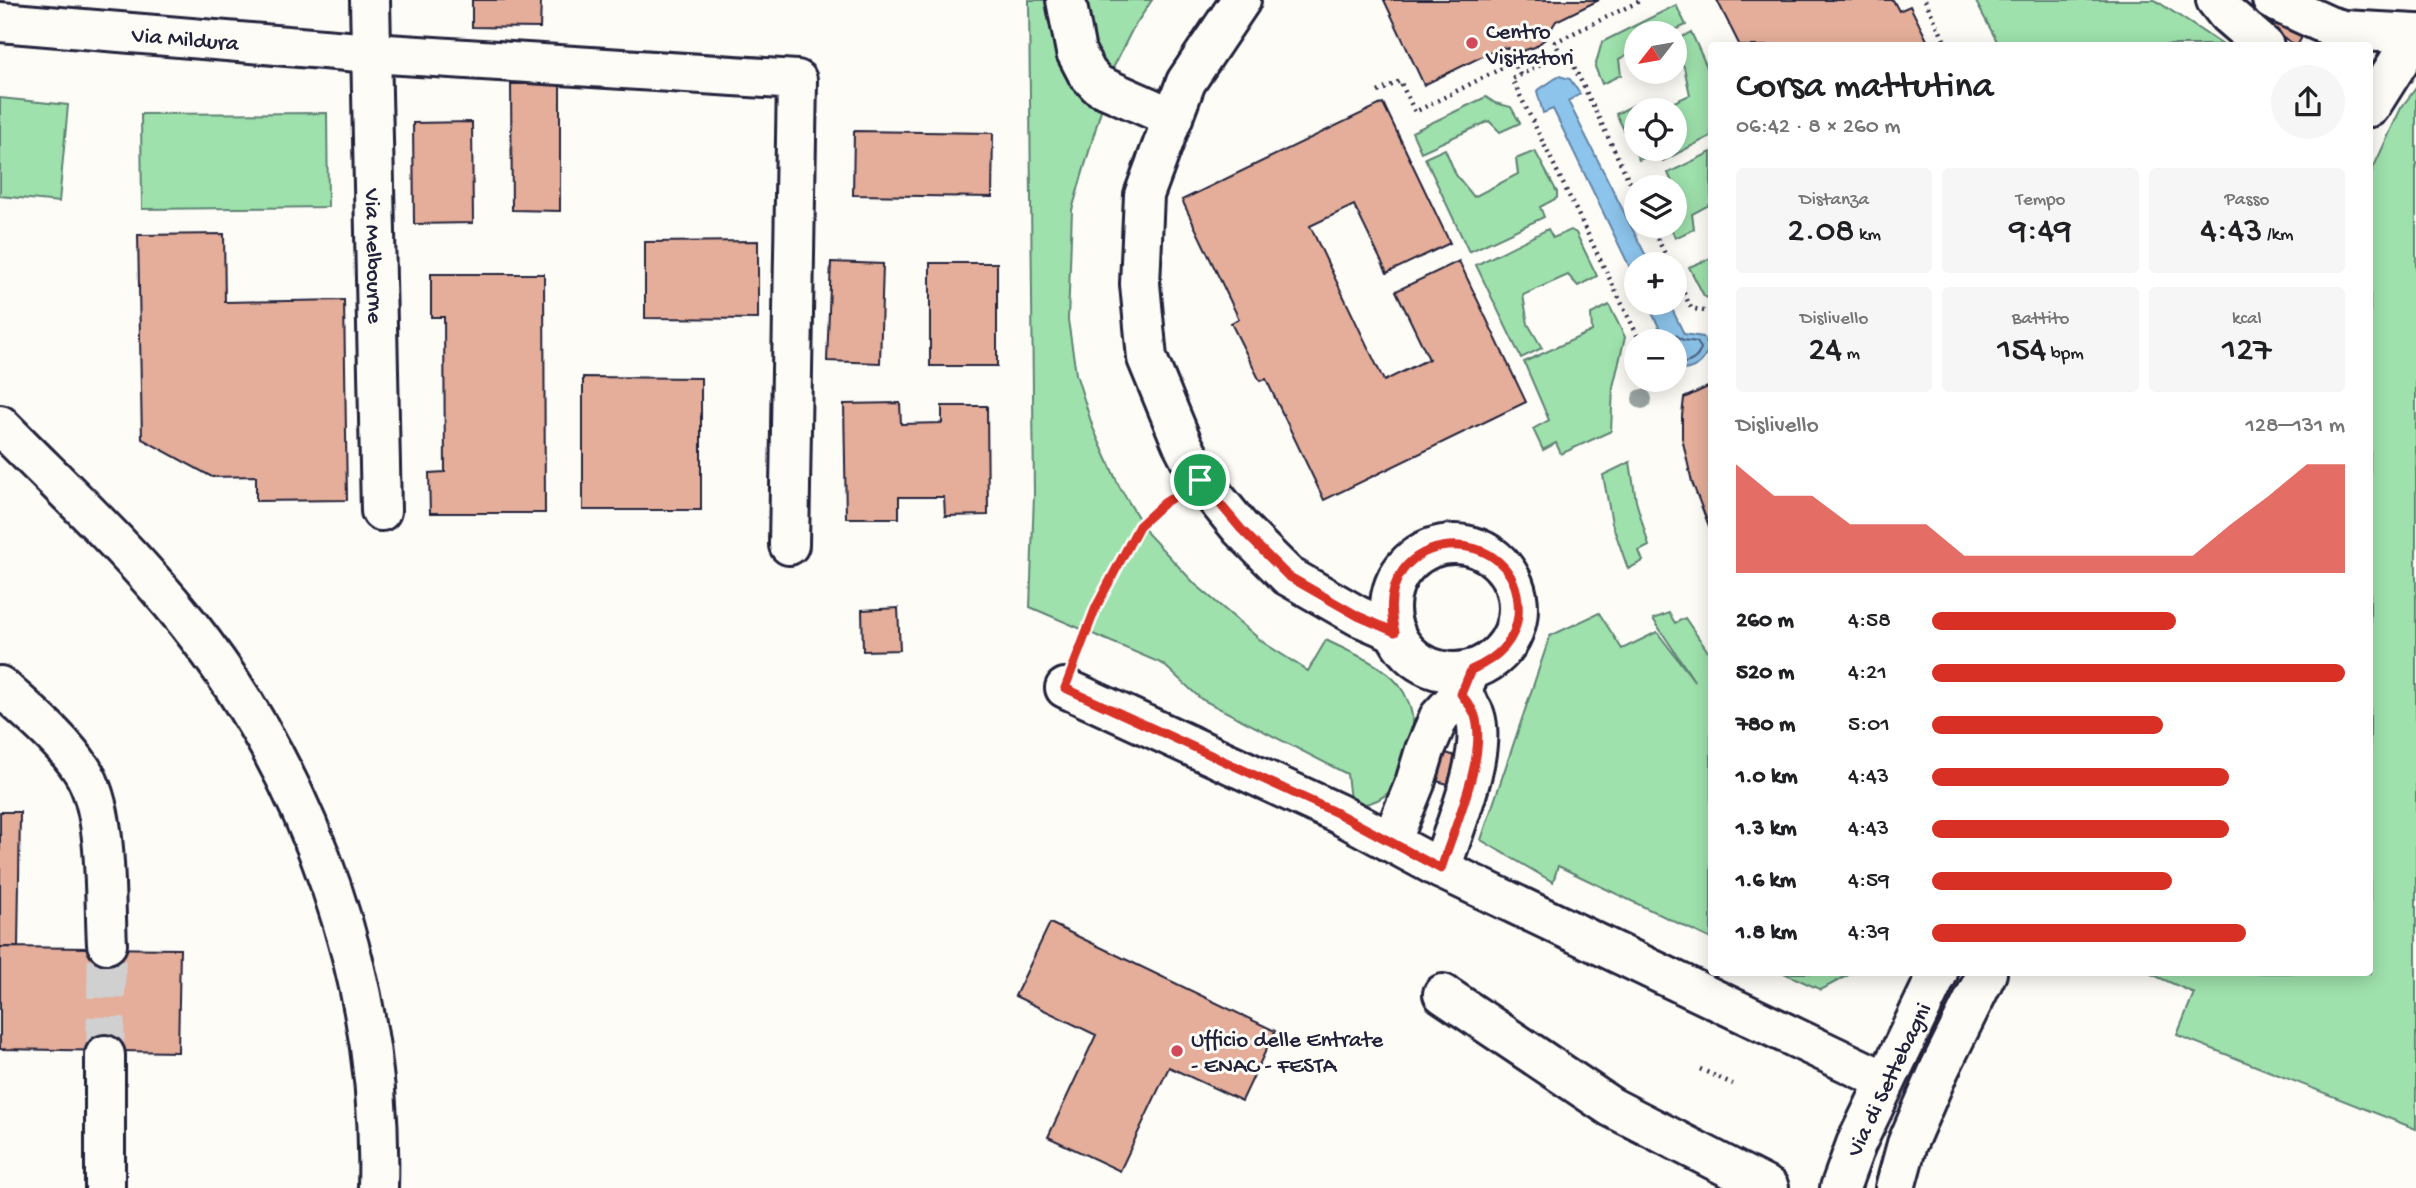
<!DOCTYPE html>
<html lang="it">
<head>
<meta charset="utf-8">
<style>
	body { margin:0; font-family:"Gochi Hand",sans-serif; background:#f6f6f6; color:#202124; height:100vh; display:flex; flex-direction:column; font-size:26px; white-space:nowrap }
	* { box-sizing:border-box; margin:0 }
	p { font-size:23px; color:#757577 }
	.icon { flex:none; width:38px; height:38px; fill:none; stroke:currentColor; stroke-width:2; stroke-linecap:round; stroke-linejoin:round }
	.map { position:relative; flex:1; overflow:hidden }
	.details { position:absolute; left:1708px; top:42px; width:665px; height:934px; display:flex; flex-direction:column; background:#fff; border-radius:7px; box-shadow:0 4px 18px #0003 }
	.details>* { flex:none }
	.needle { width:46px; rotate:239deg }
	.buttons { position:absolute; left:1624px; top:21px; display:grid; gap:14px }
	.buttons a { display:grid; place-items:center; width:63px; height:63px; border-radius:50%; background:#fff; box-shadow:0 4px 18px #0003; font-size:35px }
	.pin { position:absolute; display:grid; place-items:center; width:60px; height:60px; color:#fff; margin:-30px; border:4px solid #fff; border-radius:50%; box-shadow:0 2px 7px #0007 }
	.round { display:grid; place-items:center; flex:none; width:74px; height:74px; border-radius:37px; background:#f6f6f6 }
	.overview { display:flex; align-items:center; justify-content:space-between; height:119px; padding:0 28px }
	h1 { font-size:38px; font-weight:600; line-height:52px }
	.stats { display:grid; grid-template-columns:repeat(3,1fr); gap:10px; height:119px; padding:7px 28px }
	.stats div { display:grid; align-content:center; border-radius:7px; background:#f6f6f6; text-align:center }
	.stats b { font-size:35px; font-weight:600 }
	.stats small { font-size:19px; font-weight:400 }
	.stats p { font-size:19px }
	.chart { height:196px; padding:14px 28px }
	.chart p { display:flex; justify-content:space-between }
	.chart svg { width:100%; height:126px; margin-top:7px; fill:#d93025; opacity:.7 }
	ul { padding:0 28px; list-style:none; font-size:23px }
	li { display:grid; grid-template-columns:112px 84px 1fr; align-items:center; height:52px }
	li i { height:18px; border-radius:9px; background:#d93025 }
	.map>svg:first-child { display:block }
	.green { fill:#9ee1ac; stroke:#608274; stroke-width:2 }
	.water { fill:#8dc4eb; stroke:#6283a5; stroke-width:2 }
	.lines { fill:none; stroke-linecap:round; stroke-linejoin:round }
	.shore { stroke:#4d6381; stroke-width:2 }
	.building { fill:#e4ae9a; stroke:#22223b; stroke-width:2 }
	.minor-tunnel { stroke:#d1d0d1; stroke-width:38; stroke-dasharray:38 19; stroke-linecap:butt }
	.minor-casing { stroke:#22223b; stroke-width:44 }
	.highway-casing { stroke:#22223b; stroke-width:44 }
	.path { stroke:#22223b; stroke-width:4.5; stroke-dasharray:2 5; stroke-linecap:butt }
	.minor { stroke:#fdfcf7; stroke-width:38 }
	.highway { stroke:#fdfcf7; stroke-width:38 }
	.tree { fill:#99a3a2 }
	.route-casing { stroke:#fff; stroke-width:14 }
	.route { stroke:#d93025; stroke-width:9 }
	.poi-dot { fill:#d1495b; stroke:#fdfcf7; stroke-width:2.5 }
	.labels { text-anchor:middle; stroke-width:6; stroke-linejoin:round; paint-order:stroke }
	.poi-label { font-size:23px; fill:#22223b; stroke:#fdfcf7; text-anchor:start }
	.street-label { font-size:23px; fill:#22223b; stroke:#fdfcf7 }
</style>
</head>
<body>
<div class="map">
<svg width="2416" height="1188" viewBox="0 0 2416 1188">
	<rect width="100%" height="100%" fill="#fdfcf7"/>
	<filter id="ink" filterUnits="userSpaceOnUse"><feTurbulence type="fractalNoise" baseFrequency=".0143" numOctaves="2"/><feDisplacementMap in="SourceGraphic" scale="14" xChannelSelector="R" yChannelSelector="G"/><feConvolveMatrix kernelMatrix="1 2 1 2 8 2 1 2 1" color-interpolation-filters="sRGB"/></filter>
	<g filter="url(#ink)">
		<!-- green -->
		<path class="green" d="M1029 0H1053L1079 91 1101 110 1072 210 1068 320 1076 374 1093 428 1119 486 1148 534 1195 584 1264 643 1308 671 1326 640C1351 653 1381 663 1399 685 1428 723 1413 799 1360 805L1350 800 1347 774 1201 699 1163 664 1030 607 1034 494Z
			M1076 0H1152L1132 30 1107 80Z
			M1975 0H2155L2223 45H1999Z
			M1676 5 1686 25 1669 33H1636V50L1619 59 1621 75 1602 84 1595 67 1602 42Z
			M1691 32 1711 76V136L1663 161 1657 152 1639 160 1616 114 1634 105 1639 110H1636V149H1675V110H1656L1690 95 1684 67 1675 50V41Z
			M2416 88V1129L2177 1035 2194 993 2149 973H2370V175L2401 108Z
			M1486 97 1495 103 1511 107 1520 123 1500 132 1489 121 1421 152 1412 132Z
			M0 98 68 105 59 202 0 196Z
			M327 113 328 207 142 209 141 114Z
			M1445 149 1456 175 1474 197 1518 174 1516 159 1535 151 1557 192V198L1540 207 1544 217 1469 252 1425 158Z
			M1711 152V204L1692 214 1694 229 1675 238 1670 226H1675V187H1660L1672 182 1668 173Z
			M1548 229 1553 238 1571 230 1576 233 1597 276 1578 286 1568 275 1523 295 1528 324 1542 348 1521 358 1476 265Z
			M1711 258 1712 259 1711 300 1704 296 1689 267Z
			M1609 305 1625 337 1613 387 1611 431 1561 454 1556 443 1543 450 1533 429 1549 420 1524 362 1592 331 1591 314Z
			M1630 462 1636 501 1649 546 1639 551 1643 561 1628 569 1612 523 1603 475Z
			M1599 613 1622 649 1657 632 1695 682 1653 619 1669 613 1675 623 1685 618 1711 656V939L1558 866 1553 882 1481 840 1550 636Z
			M1784 973H1852L1821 990Z"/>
		<!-- water -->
		<path class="water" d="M1559 76 1570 79 1580 94 1568 101 1650 264H1636V280L1553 109 1543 113 1537 91Z
			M1647 303H1669L1684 334 1703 337 1709 347C1704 365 1693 370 1675 371V341H1666Z"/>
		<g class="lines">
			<!-- shore -->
			<path class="shore" d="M1672 341V336L1676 335 1683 340 1697 342 1701 348C1698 361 1686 364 1675 364"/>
		</g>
		<!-- building -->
		<path class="building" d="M472 0H541L540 28 472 27Z
			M1384 0H1599L1556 21 1545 39 1535 47 1522 51 1501 47 1424 85Z
			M1717 0H1893L1899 11 1910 6 1930 46H1740Z
			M2278 16 2304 33 2297 46 2270 29Z
			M511 84H560V211L512 210Z
			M1383 103 1450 243 1387 273 1354 205 1310 226 1384 381 1429 359 1396 291 1459 261 1526 402 1324 500 1266 379 1260 381 1231 323 1239 319 1182 200Z
			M472 122 473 223 414 224 413 123Z
			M854 131 993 133 992 197 853 195Z
			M224 234 225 302 344 300 347 500 256 501V476L212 477 142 439 138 235Z
			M758 241V319L645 318V242Z
			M831 262 883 264 880 363 827 361Z
			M930 263H997V366H930Z
			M431 274H544L545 513H430L429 473 445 472 444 317H431Z
			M583 377 701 378V510H583Z
			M1712 385V534L1692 482 1682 438V416L1684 398Z
			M900 403 901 424 942 423V406H987L988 515 945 516 944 497H899V518H846L844 404Z
			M898 608 900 650 863 651 862 610Z
			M1440 751 1455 756 1448 784 1433 780Z
			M0 812H20L18 947H0Z
			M1050 923 1275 1031 1242 1101 1169 1067 1120 1171 1048 1137 1096 1035 1015 996Z
			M0 947 180 949 178 1052 0 1049Z"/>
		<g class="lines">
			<!-- minor-tunnel -->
			<path class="minor-tunnel" d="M105 1055 107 944"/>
			<defs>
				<g id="minor">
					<path id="s1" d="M370 0 381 511"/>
					<path d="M1066 0 1076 52 1087 73 1098 85 1173 118"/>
					<path d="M1241 0 1186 82 1144 195 1140 284 1147 358 1182 443 1201 480 1241 529 1288 576 1358 616 1395 632"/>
					<path d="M2216 0 2227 14 2264 46"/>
					<path d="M2272 0 2329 26 2343 30 2416 34"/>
					<path id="s2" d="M0 22 371 53 797 80 789 545"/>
					<path d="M2370 107 2416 34"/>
					<circle cx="1454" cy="608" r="64"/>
					<path d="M0 686C28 712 61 738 82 770 109 811 104 895 107 944"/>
					<path d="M1065 688 1337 813 1441 869 1886 1081"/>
					<path d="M1391 842 1415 783 1425 750 1439 717 1461 693 1471 670"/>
					<path d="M1441 869C1453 830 1487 754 1475 716 1473 708 1465 700 1461 693"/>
					<path d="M1443 994 1611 1107 1769 1188"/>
					<path d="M105 1055V1188"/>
					<path id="s3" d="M1840 1188 1856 1144 1938 973"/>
					<path d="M1895 1188 1907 1144 1940 1068 1987 973"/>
				</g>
				<path id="highway" d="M0 425C63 489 130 551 186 621 312 779 384 986 378 1188"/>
			</defs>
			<!-- minor casing -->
			<use href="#minor" class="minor-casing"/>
			<!-- highway casing -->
			<use href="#highway" class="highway-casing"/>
			<!-- path -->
			<path class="path" d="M1925 0 1947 46
				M1561 55 1555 42 1642 0
				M1378 92 1400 81 1415 112 1514 62 1520 75
				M1636 195 1567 52 1512 79 1640 341
				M1651 226 1670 264
				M1675 274 1691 308 1712 313
				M1078 655C1096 607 1126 527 1170 499
				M1700 1069 1733 1084"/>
			<!-- minor -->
			<use href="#minor" class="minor"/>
			<!-- highway -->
			<use href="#highway" class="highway"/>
		</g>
		<!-- trees -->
		<circle class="tree" cx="1642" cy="399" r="10"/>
	</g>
	<g class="lines" filter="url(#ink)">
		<defs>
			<path id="route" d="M1200 480 1241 529 1288 576 1358 616 1395 632C1366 524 1526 516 1518 616 1515 643 1494 660 1471 670L1461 694C1465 700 1473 708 1475 716 1488 754 1453 830 1441 869L1337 813 1065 688 1096 607 1139 526 1164 503Z"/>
		</defs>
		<!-- route casing -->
		<use href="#route" class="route-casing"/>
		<!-- route -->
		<use href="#route" class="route"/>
	</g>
	<!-- markers -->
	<g class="poi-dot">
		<circle cx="1472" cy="43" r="7"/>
		<circle cx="1177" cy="1051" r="7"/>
	</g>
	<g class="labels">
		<!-- poi labels -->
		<g class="poi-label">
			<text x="1486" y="38">Centro<tspan x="1486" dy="26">Visitatori</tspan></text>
			<text x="1191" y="1046">Ufficio delle Entrate<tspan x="1191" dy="26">- ENAC - FESTA</tspan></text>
		</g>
		<!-- street labels -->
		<g class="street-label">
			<text dy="8" stroke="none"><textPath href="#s2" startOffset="186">Via Mildura</textPath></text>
			<text dy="8" stroke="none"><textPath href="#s1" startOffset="256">Via Melbourne</textPath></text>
			<text dy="8" stroke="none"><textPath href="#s3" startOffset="119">Via di Settebagni</textPath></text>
		</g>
	</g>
</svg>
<div class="buttons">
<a><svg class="needle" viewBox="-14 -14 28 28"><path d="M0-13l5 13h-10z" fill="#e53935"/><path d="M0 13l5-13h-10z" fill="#757577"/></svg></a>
<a><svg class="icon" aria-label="locate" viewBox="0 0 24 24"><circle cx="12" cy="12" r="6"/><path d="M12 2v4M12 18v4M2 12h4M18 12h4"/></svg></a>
<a><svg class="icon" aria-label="layers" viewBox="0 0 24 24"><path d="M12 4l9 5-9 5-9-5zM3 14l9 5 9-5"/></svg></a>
<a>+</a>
<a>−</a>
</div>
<div class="pin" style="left:1200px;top:480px;background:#1e9e55"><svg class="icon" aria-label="arrive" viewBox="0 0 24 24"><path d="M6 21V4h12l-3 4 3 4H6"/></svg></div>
<section class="details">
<div class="overview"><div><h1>Corsa mattutina</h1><p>06:42 · 8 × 260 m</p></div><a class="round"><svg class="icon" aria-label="share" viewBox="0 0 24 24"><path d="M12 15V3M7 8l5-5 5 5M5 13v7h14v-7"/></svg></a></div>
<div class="stats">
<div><p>Distanza</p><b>2.08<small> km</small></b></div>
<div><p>Tempo</p><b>9:49</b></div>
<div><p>Passo</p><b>4:43<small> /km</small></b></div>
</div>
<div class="stats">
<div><p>Dislivello</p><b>24<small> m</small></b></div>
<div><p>Battito</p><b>154<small> bpm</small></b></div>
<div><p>kcal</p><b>127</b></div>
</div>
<div class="chart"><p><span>Dislivello</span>128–131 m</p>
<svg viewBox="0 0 160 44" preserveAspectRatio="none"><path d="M0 44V6L10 17L20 17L30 27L40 27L50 27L60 38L70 38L80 38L90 38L100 38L110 38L120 38L130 27L140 17L150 6L160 6V44z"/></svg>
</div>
<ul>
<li><b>260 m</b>4:58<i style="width:59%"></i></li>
<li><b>520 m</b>4:21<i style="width:100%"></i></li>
<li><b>780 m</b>5:01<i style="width:56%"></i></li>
<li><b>1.0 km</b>4:43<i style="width:72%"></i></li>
<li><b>1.3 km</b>4:43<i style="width:72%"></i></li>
<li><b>1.6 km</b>4:59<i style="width:58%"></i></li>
<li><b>1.8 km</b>4:39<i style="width:76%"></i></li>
</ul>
</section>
</div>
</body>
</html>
